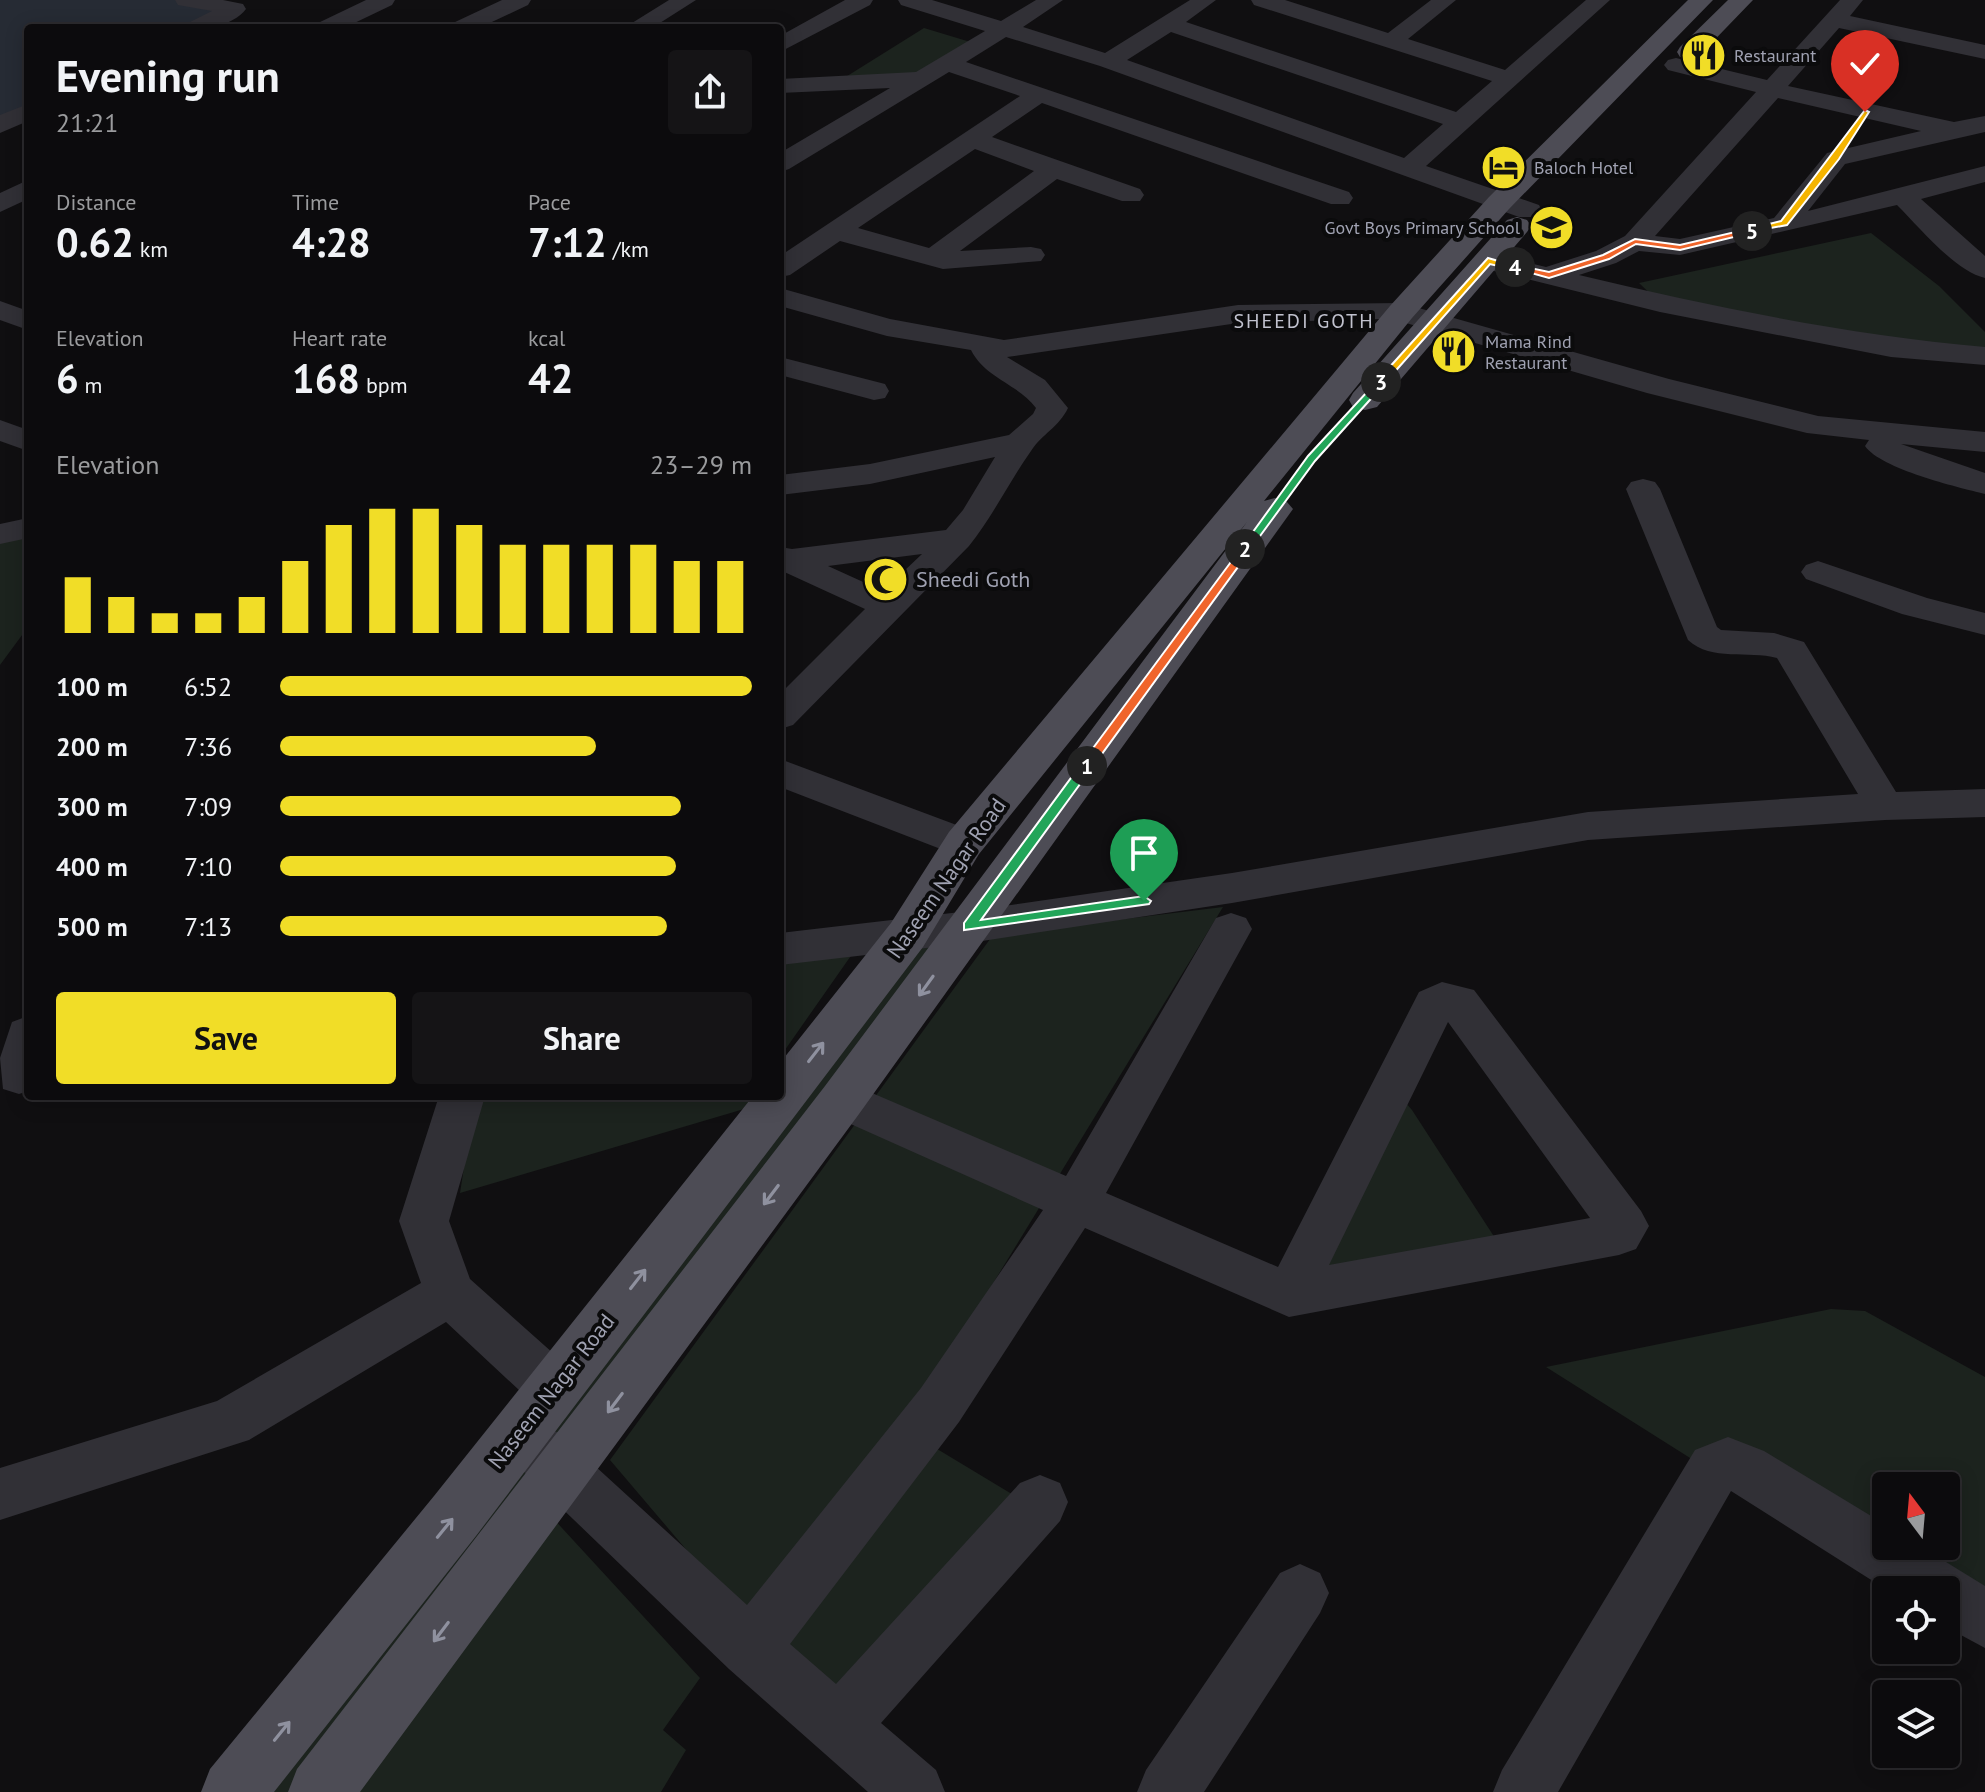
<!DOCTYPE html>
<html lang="en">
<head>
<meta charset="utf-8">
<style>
	body { margin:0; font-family:"PT Sans",sans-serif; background:#151416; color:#f1f3f6; height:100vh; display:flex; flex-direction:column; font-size:30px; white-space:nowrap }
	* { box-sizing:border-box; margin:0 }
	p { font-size:26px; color:#9a9b9d }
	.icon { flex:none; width:44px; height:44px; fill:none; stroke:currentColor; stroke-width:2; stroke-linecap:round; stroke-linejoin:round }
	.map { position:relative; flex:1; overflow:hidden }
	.side { position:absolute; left:24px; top:24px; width:760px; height:1076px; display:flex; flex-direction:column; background:#0c0b0d; border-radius:8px; box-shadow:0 4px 20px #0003,0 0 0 2px #2c2b2e }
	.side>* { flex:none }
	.needle { width:52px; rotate:344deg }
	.buttons { position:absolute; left:1872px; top:1472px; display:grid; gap:16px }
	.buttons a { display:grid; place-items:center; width:88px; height:88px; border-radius:8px; background:#0c0b0d; box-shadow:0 4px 20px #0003,0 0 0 2px #2c2b2e; font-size:40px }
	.pin { position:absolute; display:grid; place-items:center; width:68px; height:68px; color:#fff; margin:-82px -34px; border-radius:50% 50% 50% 0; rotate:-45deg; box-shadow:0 0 8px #0007 }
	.pin .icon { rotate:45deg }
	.km { position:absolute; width:40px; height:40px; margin:-20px; border-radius:50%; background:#222; color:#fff; font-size:22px; line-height:40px; text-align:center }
	.round { display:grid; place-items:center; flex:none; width:84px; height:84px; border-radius:8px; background:#151416 }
	.head { display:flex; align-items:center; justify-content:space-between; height:136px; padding:0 32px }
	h1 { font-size:44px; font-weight:800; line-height:60px }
	.figures { display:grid; grid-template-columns:repeat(3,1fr); gap:12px; height:136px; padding:8px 32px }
	.figures div { display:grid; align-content:center }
	.figures b { font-size:40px; font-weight:800 }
	.figures small { font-size:22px; font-weight:400 }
	.figures p { font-size:22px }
	.chart { height:224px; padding:16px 32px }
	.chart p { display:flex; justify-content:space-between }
	.chart svg { width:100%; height:144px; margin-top:8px; stroke:#f1dd27; stroke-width:6 }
	.cta { display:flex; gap:16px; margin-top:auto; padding:16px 32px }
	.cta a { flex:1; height:92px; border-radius:8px; background:#f1dd27; color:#111; font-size:32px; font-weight:800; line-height:92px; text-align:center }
	.cta a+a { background:#151416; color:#f1f3f6 }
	ul { padding:0 32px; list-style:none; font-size:26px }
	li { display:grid; grid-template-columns:128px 96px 1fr; align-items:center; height:60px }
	li i { height:20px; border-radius:10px; background:#f1dd27 }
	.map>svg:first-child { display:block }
	.green { fill:#1c231e; fill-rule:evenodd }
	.water { fill:#262b34 }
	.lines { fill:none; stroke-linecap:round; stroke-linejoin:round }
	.minor { fill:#313036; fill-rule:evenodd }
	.major { fill:#4d4c55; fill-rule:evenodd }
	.oneway { stroke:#8f919f }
	.split-1 { fill:#22a559; stroke:#fff; stroke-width:2 }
	.split-2 { fill:#f0652b; stroke:#fff; stroke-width:2 }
	.split-3 { fill:#22a559; stroke:#fff; stroke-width:2 }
	.split-4 { fill:#f5b400; stroke:#fff; stroke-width:2 }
	.split-5 { fill:#f0652b; stroke:#fff; stroke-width:2 }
	.split-6 { fill:#f5b400; stroke:#fff; stroke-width:2 }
	.labels { text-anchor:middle; stroke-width:8; stroke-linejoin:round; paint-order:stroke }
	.far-poi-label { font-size:18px; fill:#a0a2b2; stroke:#0b0b0c; text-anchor:start }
	.far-neighbourhood-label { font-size:20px; letter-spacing:2px; fill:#c1c2ce; stroke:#0b0b0c }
	.poi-label { font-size:22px; fill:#a0a2b2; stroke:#0b0b0c; text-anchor:start }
	.street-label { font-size:22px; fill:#a0a2b2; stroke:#0b0b0c }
</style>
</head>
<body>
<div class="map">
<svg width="1985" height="1792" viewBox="0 0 1985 1792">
	<rect width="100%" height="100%" fill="#100f11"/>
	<!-- green -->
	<path class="green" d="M924 28 977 44 921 79 836 83Z
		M1871 233 1939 286 1985 332V356L1660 303 1639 283Z
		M28 528V627L0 665V534Z
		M1223 907 904 1429 1025 1502 839 1700 747 1621 610 1460 993 935Z
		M969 927 539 1503 700 1678 663 1730 686 1750 661 1792H229L519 1433 907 935Z
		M862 940 780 1057V949Z
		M1393 1088 1412 1110 1506 1255 1290 1295Z
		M475 1096H753L744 1109 460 1193Z
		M1831 1309 1865 1311 1985 1377V1644L1946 1590H1899L1546 1367ZM1886 1486H1946V1546H1886Z"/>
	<!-- water -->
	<path class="water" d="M0 0H186L235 9 196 28H28V111L0 125Z"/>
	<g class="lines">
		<!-- minor -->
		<path class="minor" d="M175 0H223L243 4 246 9C232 27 206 28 185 28L188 23 212 11 178 5Z
			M366 0H395L392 5 344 28H315L318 23Z
			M502 0H531L528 5 479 28H450L453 23Z
			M669 0H696L652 28H624Z
			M845 0H873L870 5 780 52V36Z
			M898 0H932L1001 21 1036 0H1063L1023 27 1105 53 1190 0H1216L1186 22 1456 112 1492 81 1254 5 1251 0H1285L1388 33 1431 0H1456L1408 39 1505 70 1586 0H1610L1426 166 1539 205 1542 211 1539 217H1519L1100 66 1006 37 966 62 1349 192 1353 198 1349 204H1331L1042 103 992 137 1140 189 1144 195 1140 201H1122L1057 179 960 251 1031 247 1041 249 1045 255 1041 261 943 269 840 241 790 275 780 277V256L1020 96 949 72 789 169 780 172V153L890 88 780 93V79L916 72 985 31 901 5ZM1171 32 1443 124 1404 158 1127 60ZM975 149 1034 171 929 248 858 228Z
			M1840 0H1863L1850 16 1985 45V59L1839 28 1788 86 1954 122 1985 116V132L1845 164 1808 211 1985 166V182L1921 199 1985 256V278C1955 271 1919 227 1897 205L1680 255 1639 251 1616 263 1579 275C1713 307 1848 335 1985 347V365L1891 357 1660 312 1478 267 1474 261 1478 255 1488 253 1546 267 1596 251 1625 236 1756 92 1668 70 1664 65 1668 60 1676 58 1767 80ZM1778 98 1921 131 1827 153 1774 218 1680 239 1655 236Z
			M28 104V121L0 133V115Z
			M28 180V199L0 212V193Z
			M780 288 890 319 1004 340 1238 305 1401 303 1669 379 1818 416 1985 432V452L1901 444 1985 473V494C1957 487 1881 469 1865 446L1869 440 1807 433 1647 393 1399 321 1381 319 1238 323 1007 357 1045 380 1068 408C1059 427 1042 434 1031 451 1009 482 993 516 969 546L793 725 780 729V694L865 609 780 570V547L792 549 946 530 963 510 995 457 870 484 780 495V475L870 464 1009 435 1033 414 1036 408C1018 384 985 378 971 350L887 336 780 306ZM922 554 883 591 828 566Z
			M0 301 28 311V330L0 320Z
			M780 357 885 384 889 391 885 398 874 400 780 375Z
			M0 420 28 430V451L0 441Z
			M1643 479 1655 482 1660 489 1717 627 1721 630 1774 633 1804 642 1896 792 1985 789V817L1885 820 1588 840 1232 903 969 943 780 965V933L969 911 1232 873 1588 812 1858 794 1777 658C1748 650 1712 662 1688 640L1626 489 1631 482Z
			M28 518V538L0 544V524Z
			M1818 561 1927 598 1985 613V635L1902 614 1806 579 1801 572 1806 565Z
			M780 759 978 833 984 843 978 853 964 858 780 787Z
			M1231 913 1246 918 1252 929 1106 1193 1278 1267 1419 992 1442 982 1474 990 1641 1211 1649 1226 1636 1249 1619 1255 1289 1317 1085 1228 959 1422 790 1644 836 1684 1020 1483 1040 1475 1060 1483 1068 1502 1060 1521 881 1723 936 1770 945 1792H868L729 1669 521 1469 513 1451 521 1433 540 1425 559 1433 747 1605 921 1388 1043 1210 826 1113 819 1100 826 1087 842 1081 858 1087 1066 1176 1216 918ZM1448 1022 1590 1218 1329 1265Z
			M28 1016V1091L19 1094 3 1089 0 1058 12 1022Z
			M439 1096H485L449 1221 470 1279 572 1370 579 1387 572 1404 553 1411 534 1404 446 1322 249 1440 0 1520V1468L217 1401 421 1283 399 1221Z
			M1728 1437 1764 1451 1886 1525V1546H1920L1985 1586V1648L1946 1627V1590H1887L1731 1491 1558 1792H1493L1502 1770 1695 1450Z
			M1300 1564 1320 1573 1329 1593 1320 1613 1204 1792H1137L1146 1770 1280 1573Z"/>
		<!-- major -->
		<path class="major" d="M1688 0H1713L1509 209 1412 318 1264 501 1275 498 1287 502 1293 509 859 1114 360 1792H288L297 1769 825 1086 1247 522 979 854 923 947 476 1536 274 1792H201L210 1769 434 1496 753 1096H780V1063L891 923 949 832 1390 306 1489 197Z
			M1728 0H1753L1698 57H1680L1677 52 1680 47Z
			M1517 217 1527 220 1531 226 1527 232 1377 407 1365 410 1353 407 1349 400 1353 393 1507 220Z"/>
	</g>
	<!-- one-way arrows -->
	<defs><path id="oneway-shaft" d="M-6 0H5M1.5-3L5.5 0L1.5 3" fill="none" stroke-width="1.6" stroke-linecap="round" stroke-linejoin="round" transform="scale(2)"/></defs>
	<g class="oneway">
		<use href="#oneway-shaft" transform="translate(926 986) rotate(126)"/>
		<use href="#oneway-shaft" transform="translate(816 1052) rotate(-52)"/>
		<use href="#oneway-shaft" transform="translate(771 1195) rotate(127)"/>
		<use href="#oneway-shaft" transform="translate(638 1279) rotate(-52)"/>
		<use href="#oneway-shaft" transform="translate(615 1403) rotate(127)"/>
		<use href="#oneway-shaft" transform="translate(445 1528) rotate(-51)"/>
		<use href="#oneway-shaft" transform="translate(441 1632) rotate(127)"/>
		<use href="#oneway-shaft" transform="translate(282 1731) rotate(-51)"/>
	</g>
	<!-- split-1 -->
	<path class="split-1" d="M1087 762 1091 763V769L981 920 1144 896 1151 901 1149 904 964 930V923L1082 763Z"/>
	<!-- split-2 -->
	<path class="split-2" d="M1245 546 1251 549 1091 769H1082V763L1242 547Z"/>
	<!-- split-3 -->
	<path class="split-3" d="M1378 380 1386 382 1315 461 1249 551H1242V547L1308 456Z"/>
	<!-- split-4 -->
	<path class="split-4" d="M1488 258 1519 267 1515 270 1490 264 1384 384H1378V380Z"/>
	<!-- split-5 -->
	<path class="split-5" d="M1752 228 1755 232 1680 250 1636 244 1609 259 1549 278 1510 267 1515 265 1549 272 1603 255 1635 239 1680 245Z"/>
	<!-- split-6 -->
	<path class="split-6" d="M1865 110 1869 112 1839 159 1787 225 1749 232V229L1781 221Z"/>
	<!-- icons -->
	<defs>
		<symbol id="restaurant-disc" viewBox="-11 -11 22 22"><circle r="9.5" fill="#f1dd27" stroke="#0b0b0c"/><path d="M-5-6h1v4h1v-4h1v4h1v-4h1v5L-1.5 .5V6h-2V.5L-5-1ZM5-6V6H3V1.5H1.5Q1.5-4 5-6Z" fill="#111"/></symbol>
		<symbol id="hotel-disc" viewBox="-11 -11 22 22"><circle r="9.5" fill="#f1dd27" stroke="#0b0b0c"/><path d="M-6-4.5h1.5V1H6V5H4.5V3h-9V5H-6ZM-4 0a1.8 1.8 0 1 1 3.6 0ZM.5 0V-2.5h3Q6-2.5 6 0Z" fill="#111"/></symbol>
		<symbol id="school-disc" viewBox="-11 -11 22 22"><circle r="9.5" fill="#f1dd27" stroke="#0b0b0c"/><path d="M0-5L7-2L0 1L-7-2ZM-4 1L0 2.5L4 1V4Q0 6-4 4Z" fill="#111"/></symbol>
		<symbol id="mosque-disc" viewBox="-11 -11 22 22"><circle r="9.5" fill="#f1dd27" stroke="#0b0b0c"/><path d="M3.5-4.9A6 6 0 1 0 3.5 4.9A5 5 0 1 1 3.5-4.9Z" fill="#111"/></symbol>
	</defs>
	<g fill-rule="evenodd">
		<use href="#restaurant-disc" x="1678" y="30" width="51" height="51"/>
		<use href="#hotel-disc" x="1478" y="142" width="51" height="51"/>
		<use href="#school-disc" x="1526" y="202" width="51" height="51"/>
		<use href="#restaurant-disc" x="1428" y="326" width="51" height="51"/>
		<use href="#mosque-disc" x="860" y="554" width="51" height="51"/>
	</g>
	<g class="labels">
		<!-- far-poi labels -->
		<g class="far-poi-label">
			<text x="1734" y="62">Restaurant</text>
			<text x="1534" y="174">Baloch Hotel</text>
			<text x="1520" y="234" text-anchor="end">Govt Boys Primary School</text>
			<text x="1485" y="348">Mama Rind<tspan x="1485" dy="21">Restaurant</tspan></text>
		</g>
		<!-- far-neighbourhood labels -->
		<g class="far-neighbourhood-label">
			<text x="1304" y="328">SHEEDI GOTH</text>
		</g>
		<!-- poi labels -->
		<g class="poi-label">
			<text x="916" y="587">Sheedi Goth</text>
		</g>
		<!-- street labels -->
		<g class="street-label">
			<text transform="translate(946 878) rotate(-55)" y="8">Naseem Nagar Road</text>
			<text transform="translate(551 1391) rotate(-52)" y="8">Naseem Nagar Road</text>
		</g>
	</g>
</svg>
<div class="buttons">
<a><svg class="needle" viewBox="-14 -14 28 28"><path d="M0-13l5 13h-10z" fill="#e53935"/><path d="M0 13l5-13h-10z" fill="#9a9b9d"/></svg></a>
<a><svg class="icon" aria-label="locate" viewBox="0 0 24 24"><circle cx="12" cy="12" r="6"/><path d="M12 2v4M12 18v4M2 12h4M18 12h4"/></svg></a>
<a><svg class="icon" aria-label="layers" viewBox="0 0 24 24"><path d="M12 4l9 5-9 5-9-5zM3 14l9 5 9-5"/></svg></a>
</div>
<div class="pin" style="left:1144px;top:901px;background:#1e9e55"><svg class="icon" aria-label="arrive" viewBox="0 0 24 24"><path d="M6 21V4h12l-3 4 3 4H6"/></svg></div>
<div class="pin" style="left:1865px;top:112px;background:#d93025"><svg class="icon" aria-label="check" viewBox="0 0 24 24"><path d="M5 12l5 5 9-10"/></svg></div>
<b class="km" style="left:1087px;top:766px">1</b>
<b class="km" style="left:1245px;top:549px">2</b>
<b class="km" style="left:1381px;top:382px">3</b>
<b class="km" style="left:1515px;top:267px">4</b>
<b class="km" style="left:1752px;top:231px">5</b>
<section class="side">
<div class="head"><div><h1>Evening run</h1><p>21:21</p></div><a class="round"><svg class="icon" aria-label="share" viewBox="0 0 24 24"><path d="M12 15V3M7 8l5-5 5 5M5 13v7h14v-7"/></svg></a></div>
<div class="figures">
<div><p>Distance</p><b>0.62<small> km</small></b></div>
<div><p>Time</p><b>4:28</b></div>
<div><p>Pace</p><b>7:12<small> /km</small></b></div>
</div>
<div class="figures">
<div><p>Elevation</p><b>6<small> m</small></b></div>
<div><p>Heart rate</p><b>168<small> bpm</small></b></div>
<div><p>kcal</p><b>42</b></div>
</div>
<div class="chart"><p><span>Elevation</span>23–29 m</p>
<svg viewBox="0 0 160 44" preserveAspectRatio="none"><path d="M5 44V27M15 44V33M25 44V38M35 44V38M45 44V33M55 44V22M65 44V11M75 44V6M85 44V6M95 44V11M105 44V17M115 44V17M125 44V17M135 44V17M145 44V22M155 44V22"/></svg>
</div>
<ul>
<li><b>100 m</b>6:52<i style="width:100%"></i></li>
<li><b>200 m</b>7:36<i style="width:67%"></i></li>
<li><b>300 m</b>7:09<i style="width:85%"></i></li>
<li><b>400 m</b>7:10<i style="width:84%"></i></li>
<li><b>500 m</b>7:13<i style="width:82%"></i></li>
</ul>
<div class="cta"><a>Save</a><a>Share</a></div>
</section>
</div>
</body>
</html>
